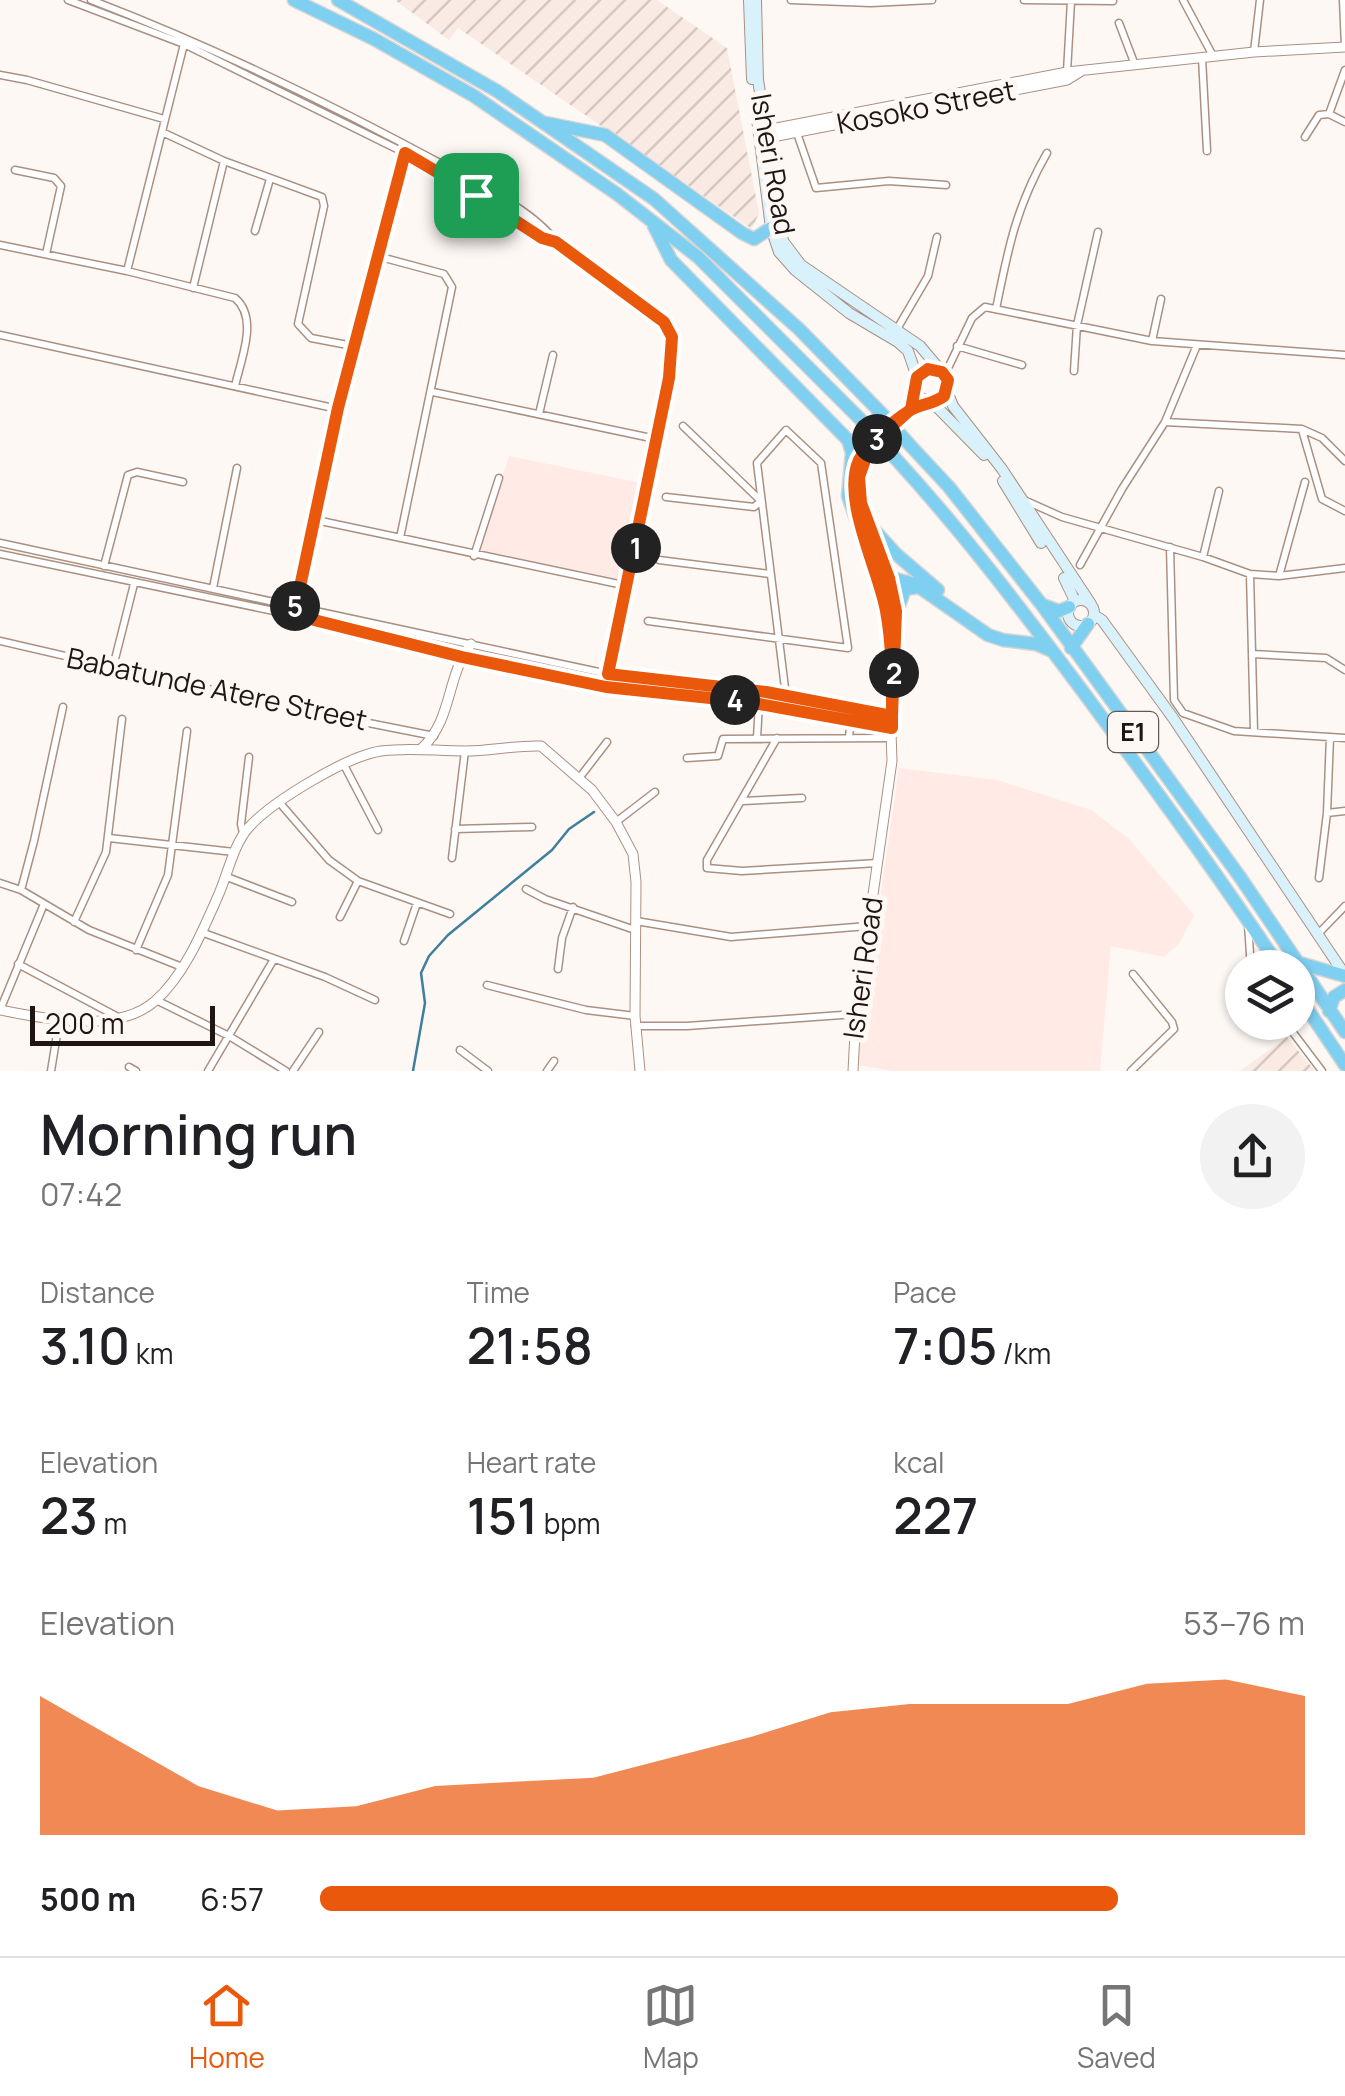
<!DOCTYPE html>
<html lang="en">
<head>
<meta charset="utf-8">
<style>
	body { margin:0; font-family:Manrope,sans-serif; background:#f2f2f2; color:#202124; height:100vh; display:flex; flex-direction:column; font-size:38px; white-space:nowrap }
	* { box-sizing:border-box; margin:0 }
	p { font-size:32px; color:#757577 }
	.icon { flex:none; width:55px; height:55px; fill:none; stroke:currentColor; stroke-width:2; stroke-linecap:round; stroke-linejoin:round }
	.map { position:relative; height:1071px; overflow:hidden }
	.panel { display:flex; flex-direction:column; background:#fff; flex:1 }
	.panel>* { flex:none }
	.fabs { position:absolute; left:1225px; top:950px; display:grid; gap:20px }
	.fabs a { display:grid; place-items:center; width:90px; height:90px; border-radius:50%; background:#fff; box-shadow:0 2px 8px #0004; font-size:50px }
	.scale { position:absolute; left:30px; bottom:25px; width:185px; box-sizing:border-box; padding-left:10px; border:5px solid #201611; border-top:0; font-size:28px; line-height:35px; white-space:nowrap; color:#201611; -webkit-text-stroke:8px #fef8f5; paint-order:stroke }
	.pin { position:absolute; display:grid; place-items:center; width:85px; height:85px; color:#fff; margin:-42px; border-radius:20px; box-shadow:0 5px 15px #0006 }
	.km { position:absolute; width:50px; height:50px; margin:-25px; border-radius:50%; background:#222; color:#fff; font-size:28px; line-height:50px; text-align:center }
	.round { display:grid; place-items:center; flex:none; width:105px; height:105px; border-radius:52px; background:#f2f2f2 }
	.head { display:flex; align-items:center; justify-content:space-between; height:170px; padding:0 40px }
	h1 { font-size:55px; font-weight:600; line-height:75px }
	.metrics { display:grid; grid-template-columns:repeat(3,1fr); gap:15px; height:170px; padding:10px 40px }
	.metrics div { display:grid; align-content:center }
	.metrics b { font-size:50px; font-weight:600 }
	.metrics small { font-size:28px; font-weight:400 }
	.metrics p { font-size:28px }
	.chart { height:280px; padding:20px 40px }
	.chart p { display:flex; justify-content:space-between }
	.chart svg { width:100%; height:180px; margin-top:10px; fill:#ea580c; opacity:.7 }
	ul { padding:0 40px; list-style:none; font-size:32px }
	li { display:grid; grid-template-columns:160px 120px 1fr; align-items:center; height:75px }
	li i { height:25px; border-radius:12px; background:#ea580c }
	.dock { display:flex; justify-content:space-around; align-items:center; height:140px; border-top:2px solid #e0e0e0; background:#fff; font-size:28px; color:#757577 }
	.dock a { display:grid; justify-items:center; gap:5px }
	.dock .on { color:#ea580c }
	.map>svg:first-child { display:block }
	.industrial { fill:url(#industrial-furrows) }
	.education { fill:#ffeae6 }
	.lines { fill:none; stroke-linecap:round; stroke-linejoin:round }
	.stream { stroke:#3d809e; stroke-width:2.5 }
	.minor-casing { stroke:#ab9082; stroke-width:9 }
	.tertiary-casing { stroke:#ab9082; stroke-width:11 }
	.secondary-casing { stroke:#ab9082; stroke-width:12 }
	.motorway-casing { stroke:#d7d5d4; stroke-width:15 }
	.minor { stroke:#fff; stroke-width:6 }
	.tertiary { stroke:#fff; stroke-width:9 }
	.secondary { stroke:#d9f1fb; stroke-width:10 }
	.motorway { stroke:#7fcff1; stroke-width:12 }
	.motorway-bridge-casing { stroke:#d7d5d4; stroke-width:15; stroke-linecap:butt }
	.motorway-bridge { stroke:#7fcff1; stroke-width:12 }
	.route-casing { stroke:#fff; stroke-width:20 }
	.route { stroke:#ea580c; stroke-width:12 }
	.labels { text-anchor:middle; stroke-width:10; stroke-linejoin:round; paint-order:stroke }
	.shield { fill:#fef8f5; stroke:#635a55; stroke-width:2.5 }
	.shield-label { font-size:25px; font-weight:bold; fill:#201611 }
	.street-label { font-size:28px; fill:#201611; stroke:#fef8f5 }
</style>
</head>
<body>
<div class="map">
<svg width="1345" height="1071" viewBox="0 0 1345 1071">
	<defs>
		<pattern id="industrial-furrows" width="10" height="10" patternUnits="userSpaceOnUse" patternTransform="scale(2.5)"><rect width="10" height="10" fill="#f9eae3"/><path d="M-1 1l2-2M0 10L10 0M9 11l2-2" fill="none" stroke="#d5c8c2"/></pattern>
	</defs>
	<rect width="100%" height="100%" fill="#fef8f5"/>
	<!-- industrial -->
	<path class="industrial" d="M395 0H657L727 48 759 213 752 229 458 28 449 40Z
		M1287 1037 1315 1071H1240Z"/>
	<!-- education -->
	<path class="education" d="M509 456 637 482 620 579 478 551Z
		M899 768 997 780 1091 810 1129 839 1194 915 1179 944 1164 957 1111 946 1100 1071H894L857 1065 874 943 879 941 882 925 877 921Z"/>
	<g class="lines">
		<!-- stream -->
		<path class="stream" d="M413 1071 425 1003 421 973 429 956 448 935 552 850 569 829 594 812"/>
		<defs>
			<path id="minor" d="M68 0 184 44 405 153 542 238 555 242 665 322 672 337 669 378 608 674
				M91 0C214 47 333 105 449 168 480 185 535 212 555 241
				M791 0 871 3 932 0
				M1024 0 1113 1
				M1183 0 1213 56
				M1343 0 1345 47
				M1119 23 1135 65
				M1254 52 1260 0
				M1202 58 1207 151
				M1067 72 1071 1
				M0 75 27 80 164 119
				M1329 114 1345 70
				M162 132 224 161 322 197 324 206 298 324 311 338 353 346
				M797 133 816 188 889 181 946 185
				M1305 137 1319 115 1329 114 1345 122
				M15 170 54 178 61 186 46 254
				M255 231 270 179
				M0 245 127 271 235 298C259 318 241 359 235 386
				M377 256 444 274 452 287 400 538
				M127 271 184 44
				M193 288 224 161
				M996 309C1008 249 1016 207 1047 153
				M897 329 928 276 937 237
				M0 335 338 409
				M1152 341 1161 299
				M957 346 1022 365
				M943 371 949 366 972 318 985 307 1152 341 1345 355
				M1074 371 1077 325 1098 232
				M433 392 656 439
				M539 414 553 355
				M1165 422 1302 429 1322 438 1345 461
				M1302 430 1322 499 1345 511
				M666 497 754 507 761 501 683 426
				M1024 500 1062 517 1203 557 1250 574 1279 576 1345 568
				M316 520 628 586
				M0 543 608 674 765 692 891 716
				M1170 547 1174 700 1183 713 1234 731 1345 738
				M0 554 293 615 462 657 606 687 749 701 891 727
				M474 556 499 478
				M1203 557 1219 491
				M659 560 770 574
				M1080 565 1122 489 1165 422 1197 345
				M104 566 128 475 137 472 183 482
				M1250 574 1254 732
				M1279 576 1305 482
				M213 588 237 468
				M294 609 353 346 406 150
				M648 621 848 648 821 463 786 430 757 463 786 696
				M0 641 273 704 434 736
				M1252 654 1326 658 1345 670
				M113 667 134 584
				M849 737 852 707
				M757 738 759 703
				M777 738 707 860V868L742 871 878 863
				M687 758 718 756 723 739 891 738
				M344 765 378 830
				M580 777 607 742
				M743 801 802 798
				M279 802 329 860 358 881 450 914
				M1327 813 1345 811
				M616 822 655 792
				M455 829 532 827
				M243 833 241 824 249 757
				M109 838 234 852
				M452 858 465 751
				M227 877 292 902
				M1319 878 1327 813 1330 737
				M0 883 21 890 89 930 182 967
				M526 889 545 899 635 930
				M21 890 34 841 63 707
				M340 917 358 881
				M636 921 731 937 868 926
				M74 922 106 852 122 719
				M1248 925 1251 968
				M201 932 325 977 375 1000
				M1319 933 1345 906
				M404 941 417 903
				M136 950 168 875 187 731
				M18 964 116 1016
				M558 969 562 938 573 907
				M487 985 586 1010 635 1016
				M156 1000 229 1036 286 1071
				M0 1010 44 904
				M1285 1022 1322 1071
				M635 1026H687L856 1014
				M460 1050 488 1071
				M129 1067 136 1071
				M51 1071 59 1022
				M208 1071 274 959
				M293 1071 319 1032
				M547 1071 554 1061
				M1131 1071 1174 1029 1172 1022 1133 974"/>
			<path id="tertiary" d="M766 130 1067 72 1254 52 1345 47
				M767 138 1067 80 1080 72
				M894 669 897 611
				M422 748C453 719 446 676 471 644
				M0 1010C44 1019 118 1034 155 1001 184 976 203 930 218 896 228 874 233 845 249 827 273 801 347 756 381 751 409 747 436 751 465 751 490 751 516 745 541 746L592 790 616 822 633 854 636 882 635 1016 640 1071
				M853 1071 856 1014 892 761 887 617 881 585 861 533"/>
			<path id="secondary" d="M749 0 752 79
				M756 0 758 80 783 241 801 265 920 346 942 372
				M756 111 771 228 779 252 795 270 849 313 898 342 908 351 917 377
				M947 391 953 406 1002 469 1091 604
				M932 402 984 455
				M1003 481 1041 543
				M860 520C858 478 847 466 883 433 893 425 903 413 914 408 925 403 935 402 944 396L947 381 936 369 922 372 915 383 918 396 930 402
				M888 575 897 611
				M1064 578 1075 601
				M1068 613a13 13 0 1 1 26 0a13 13 0 1 1-26 0Z
				M1094 615 1102 620 1173 718 1345 975"/>
			<path id="motorway" d="M294 0 374 39 474 96 617 194 698 257 870 429
				M338 0 497 91 654 199 799 329 884 416
				M546 123 605 135 742 233 754 239 771 228
				M654 226 671 260 848 440 852 453 848 496 861 533
				M908 443 949 487 1042 605 1240 877 1345 1032
				M895 458C962 531 1022 610 1081 689 1149 781 1216 872 1280 968
				M863 521 884 576 915 584 988 635 1003 640 1036 644 1050 650
				M868 523 896 554 938 590
				M1043 605 1059 611 1069 607
				M897 611 905 589 918 587
				M1071 648 1088 624
				M1296 962 1345 976
				M1298 995 1345 1065
				M1329 1011 1334 997 1345 990"/>
		</defs>
		<!-- minor casing -->
		<use href="#minor" class="minor-casing"/>
		<!-- tertiary casing -->
		<use href="#tertiary" class="tertiary-casing"/>
		<!-- secondary casing -->
		<use href="#secondary" class="secondary-casing"/>
		<!-- motorway casing -->
		<use href="#motorway" class="motorway-casing"/>
		<!-- minor -->
		<use href="#minor" class="minor"/>
		<!-- tertiary -->
		<use href="#tertiary" class="tertiary"/>
		<!-- secondary -->
		<use href="#secondary" class="secondary"/>
		<!-- motorway -->
		<use href="#motorway" class="motorway"/>
		<defs>
			<path id="motorway-bridge" d="M884 416 908 443
				M870 429 895 458"/>
		</defs>
		<!-- motorway-bridge casing -->
		<use href="#motorway-bridge" class="motorway-bridge-casing"/>
		<!-- motorway-bridge -->
		<use href="#motorway-bridge" class="motorway-bridge"/>
	</g>
	<g class="lines">
		<defs>
			<path id="route" d="M476 195 542 238 556 242 664 322 672 337 669 378 608 674 766 692 892 716 896 611 889 578 861 503 859 477 870 446 911 409 917 377 928 369 942 372 948 380 944 396C934 404 920 404 909 411 893 421 868 443 859 460 841 499 879 570 886 611 893 648 892 690 892 728L748 702 606 687 462 657 294 615 338 408 405 153 476 195"/>
		</defs>
		<!-- route casing -->
		<use href="#route" class="route-casing"/>
		<!-- route -->
		<use href="#route" class="route"/>
	</g>
	<g class="labels">
		<!-- shield labels -->
		<rect class="shield" x="1108" y="712" width="50" height="40" rx="8"/>
		<g class="shield-label">
			<text x="1133" y="741">E1</text>
		</g>
		<!-- street labels -->
		<g class="street-label">
			<text transform="translate(926 107) rotate(-11)" y="10">Kosoko Street</text>
			<text transform="translate(773 164) rotate(80)" y="10">Isheri Road</text>
			<text transform="translate(217 689) rotate(12)" y="10">Babatunde Atere Street</text>
			<text transform="translate(863 968) rotate(-82)" y="10">Isheri Road</text>
		</g>
	</g>
</svg>
<div class="fabs">
<a><svg class="icon" aria-label="layers" viewBox="0 0 24 24"><path d="M12 4l9 5-9 5-9-5zM3 14l9 5 9-5"/></svg></a>
</div>
<div class="scale">200 m</div>
<div class="pin" style="left:476px;top:195px;background:#1e9e55"><svg class="icon" aria-label="arrive" viewBox="0 0 24 24"><path d="M6 21V4h12l-3 4 3 4H6"/></svg></div>
<b class="km" style="left:636px;top:548px">1</b>
<b class="km" style="left:894px;top:673px">2</b>
<b class="km" style="left:877px;top:439px">3</b>
<b class="km" style="left:735px;top:700px">4</b>
<b class="km" style="left:295px;top:606px">5</b>
</div>
<section class="panel">
<div class="head"><div><h1>Morning run</h1><p>07:42</p></div><a class="round"><svg class="icon" aria-label="share" viewBox="0 0 24 24"><path d="M12 15V3M7 8l5-5 5 5M5 13v7h14v-7"/></svg></a></div>
<div class="metrics">
<div><p>Distance</p><b>3.10<small> km</small></b></div>
<div><p>Time</p><b>21:58</b></div>
<div><p>Pace</p><b>7:05<small> /km</small></b></div>
</div>
<div class="metrics">
<div><p>Elevation</p><b>23<small> m</small></b></div>
<div><p>Heart rate</p><b>151<small> bpm</small></b></div>
<div><p>kcal</p><b>227</b></div>
</div>
<div class="chart"><p><span>Elevation</span>53–76 m</p>
<svg viewBox="0 0 160 44" preserveAspectRatio="none"><path d="M0 44V10L10 21L20 32L30 38L40 37L50 32L60 31L70 30L80 25L90 20L100 14L110 12L120 12L130 12L140 7L150 6L160 10V44z"/></svg>
</div>
<ul>
<li><b>500 m</b>6:57<i style="width:81%"></i></li>
</ul>
</section>
<nav class="dock">
<a class="on"><svg class="icon" aria-label="home" viewBox="0 0 24 24"><path d="M3 11l9-7 9 7M6 9v11h12V9"/></svg>Home</a>
<a><svg class="icon" aria-label="map" viewBox="0 0 24 24"><path d="M3 6l6-2 6 2 6-2v14l-6 2-6-2-6 2zM9 4v14M15 6v14"/></svg>Map</a>
<a><svg class="icon" aria-label="saved" viewBox="0 0 24 24"><path d="M7 4h10v16l-5-4-5 4z"/></svg>Saved</a>
</nav>
</body>
</html>
